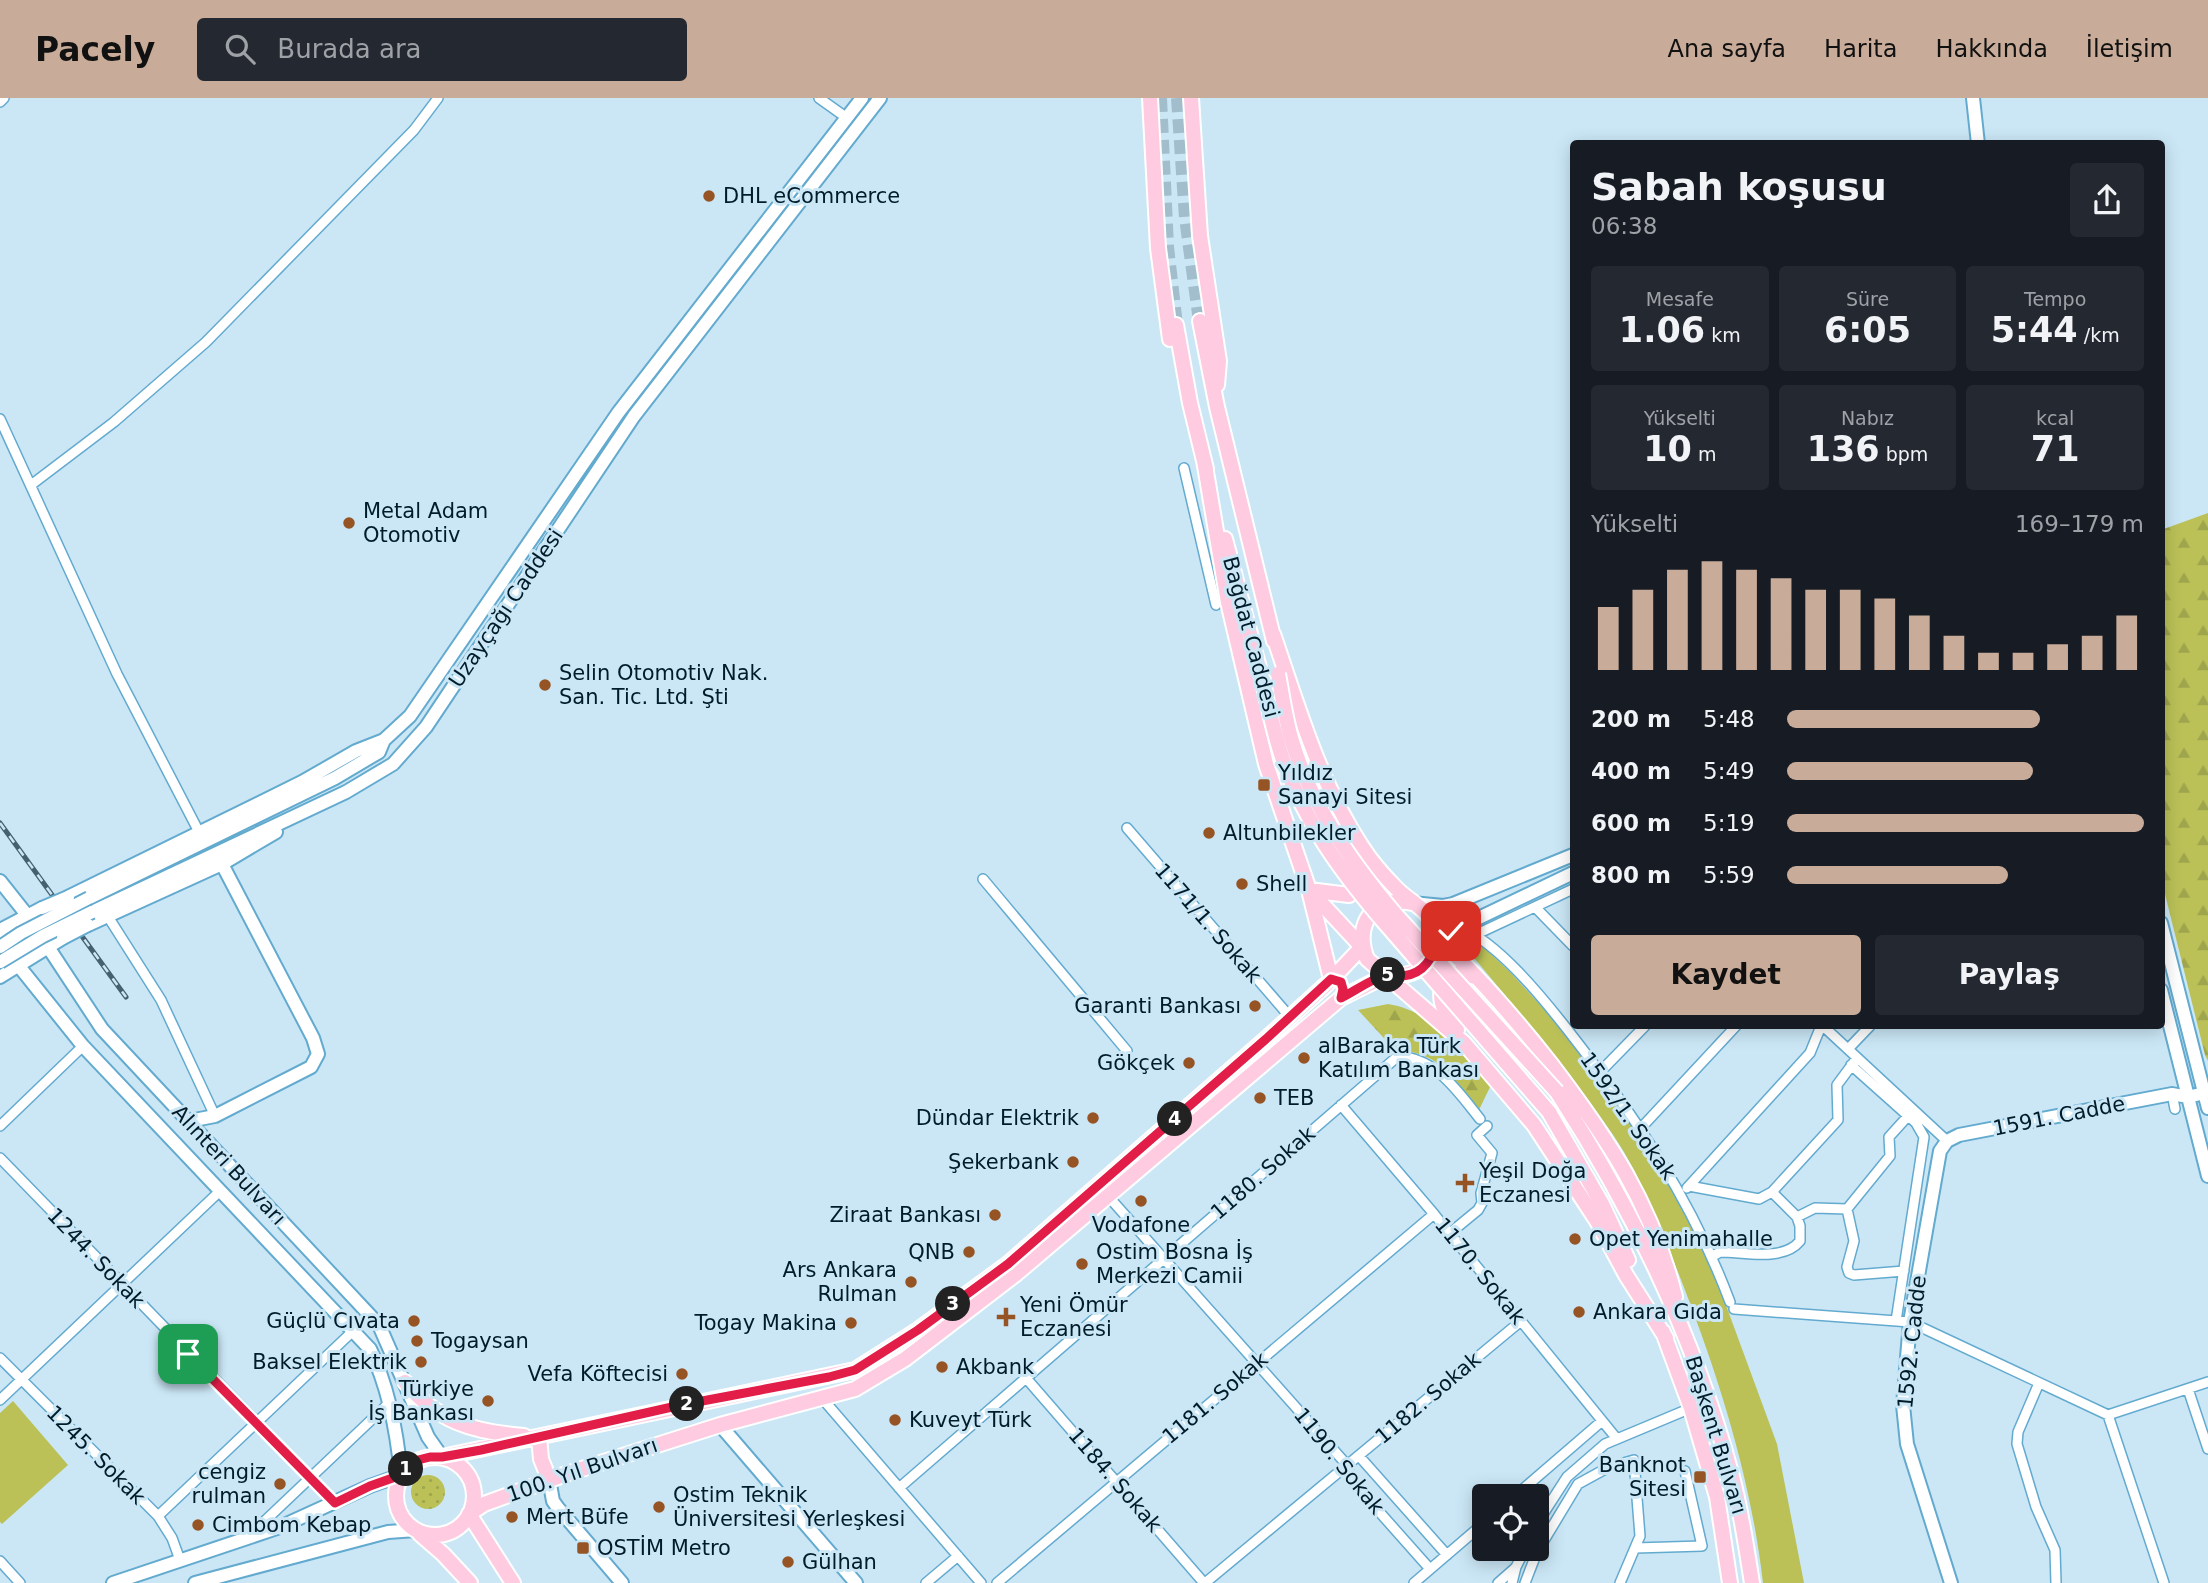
<!DOCTYPE html>
<html lang="tr">
<head>
<meta charset="utf-8">
<style>
	body { margin:0; font-family:"DejaVu Sans",sans-serif; background:#242831; color:#f1f3f6; height:100vh; display:flex; flex-direction:column; font-size:26px; white-space:nowrap }
	* { box-sizing:border-box; margin:0 }
	p { font-size:23px; color:#9ea1a6 }
	.icon { flex:none; width:38px; height:38px; fill:none; stroke:currentColor; stroke-width:2; stroke-linecap:round; stroke-linejoin:round }
	.map { position:relative; flex:1; overflow:hidden }
	.sheet { position:absolute; left:1570px; top:42px; width:595px; height:889px; display:flex; flex-direction:column; background:#171b24; border-radius:7px; box-shadow:0 4px 18px #0003 }
	.sheet>* { flex:none }
	.controls { position:absolute; left:1472px; top:1386px; display:grid; gap:14px }
	.controls a { display:grid; place-items:center; width:77px; height:77px; border-radius:7px; background:#171b24; box-shadow:0 4px 18px #0003; font-size:35px }
	.pin { position:absolute; display:grid; place-items:center; width:60px; height:60px; color:#fff; margin:-30px; border-radius:14px; box-shadow:0 4px 10px #0006 }
	.km { position:absolute; width:35px; height:35px; margin:-18px; border-radius:50%; background:#222; color:#fff; font-size:19px; line-height:35px; text-align:center }
	.round { display:grid; place-items:center; flex:none; width:74px; height:74px; border-radius:7px; background:#242831 }
	.summary { display:flex; align-items:center; justify-content:space-between; height:119px; padding:0 21px }
	h1 { font-size:38px; font-weight:700; line-height:52px }
	.metrics { display:grid; grid-template-columns:repeat(3,1fr); gap:10px; height:119px; padding:7px 21px }
	.metrics div { display:grid; align-content:center; border-radius:7px; background:#242831; text-align:center }
	.metrics b { font-size:35px; font-weight:700 }
	.metrics small { font-size:19px; font-weight:400 }
	.metrics p { font-size:19px }
	.chart { height:196px; padding:14px 21px }
	.chart p { display:flex; justify-content:space-between }
	.chart svg { width:100%; height:126px; margin-top:7px; stroke:#c8ab98; stroke-width:6 }
	.button { display:flex; gap:14px; margin-top:auto; padding:14px 21px }
	.button a { flex:1; height:80px; border-radius:7px; background:#c8ab98; color:#111; font-size:28px; font-weight:700; line-height:80px; text-align:center }
	.button a+a { background:#242831; color:#f1f3f6 }
	ul { padding:0 21px; list-style:none; font-size:23px }
	li { display:grid; grid-template-columns:112px 84px 1fr; align-items:center; height:52px }
	li i { height:18px; border-radius:9px; background:#c8ab98 }
	header { display:flex; align-items:center; gap:42px; box-sizing:border-box; height:98px; padding:0 35px; background:#c8ab98; color:#111 }
	header strong { font-size:33px }
	nav { display:flex; gap:38px; margin-inline-start:auto; font-size:24px }
	.search { width:490px; height:63px; background:#242831; display:flex; align-items:center; gap:18px; box-sizing:border-box; padding:0 24px; border-radius:7px; color:#9ea1a6; font-size:26px }
	.map>svg:first-child { display:block }
	.grass { fill:url(#grass-dots) }
	.forest { fill:url(#forest-firs) }
	.park { fill:#bbc157 }
	.lines { fill:none; stroke-linecap:round; stroke-linejoin:round }
	.primary-tunnel { stroke:#a2becd; stroke-width:14; stroke-dasharray:14 7; stroke-linecap:butt }
	.street-casing { stroke:#63aacf; stroke-width:12 }
	.secondary-casing { stroke:#63aacf; stroke-width:16 }
	.primary-casing { stroke:#fff; stroke-width:18 }
	.street { stroke:#fff; stroke-width:9 }
	.secondary { stroke:#fff; stroke-width:12 }
	.primary { stroke:#fecbe1; stroke-width:14 }
	.rail-casing { stroke:#45616f; stroke-width:5 }
	.rail { stroke:#cbe7f6; stroke-width:2.5; stroke-dasharray:8; stroke-linecap:butt }
	.secondary-bridge-casing { stroke:#63aacf; stroke-width:16; stroke-linecap:butt }
	.primary-bridge-casing { stroke:#fff; stroke-width:18; stroke-linecap:butt }
	.secondary-bridge { stroke:#fff; stroke-width:12 }
	.primary-bridge { stroke:#fecbe1; stroke-width:14 }
	.route-casing { stroke:#fff; stroke-width:14 }
	.route { stroke:#e11d48; stroke-width:9 }
	.poi-dot { fill:#965324; stroke:#cbe7f6; stroke-width:2.5 }
	.labels { text-anchor:middle; stroke-width:6; stroke-linejoin:round; paint-order:stroke }
	.poi-label { font-size:21px; fill:#001c2a; stroke:#cbe7f6; text-anchor:start }
	.street-label { font-size:21px; fill:#001c2a; stroke:#cbe7f6 }
</style>
</head>
<body>
<header>
<strong>Pacely</strong>
<div class="search"><svg class="icon" aria-label="search" viewBox="0 0 24 24"><circle cx="10" cy="10" r="6"/><path d="M15 15l6 6"/></svg>Burada ara</div>
<nav><a>Ana sayfa</a><a>Harita</a><a>Hakkında</a><a>İletişim</a></nav>
</header>
<div class="map">
<svg width="2208" height="1485" viewBox="0 0 2208 1485">
	<defs>
		<pattern id="grass-dots" width="8" height="8" patternUnits="userSpaceOnUse" patternTransform="scale(1.75)"><rect width="8" height="8" fill="#bbc157"/><path d="M2 2h.1M6 6h.1" fill="none" stroke="#9fa54c" stroke-width="1.8" stroke-linecap="round"/></pattern>
		<pattern id="forest-firs" width="22" height="20" patternUnits="userSpaceOnUse" patternTransform="scale(1.75)"><rect width="22" height="20" fill="#bbc157"/><path d="M5 1l3.5 6h-7zM16 11l3.5 6h-7z" fill="#9fa54c"/></pattern>
	</defs>
	<rect width="100%" height="100%" fill="#cbe7f6"/>
	<!-- grass -->
	<path class="grass" d="M411 1394a17 17 0 1 1 34 0a17 17 0 1 1-34 0Z"/>
	<!-- forest -->
	<path class="forest" d="M2208 415V963L2205 957 2161 780V432Z
		M1388 906C1434 913 1462 954 1491 987L1479 1012C1451 977 1442 956 1394 951L1358 912Z"/>
	<!-- park -->
	<path class="park" d="M1475 841 1509 873 1553 921 1625 1013 1679 1101 1709 1161 1777 1346 1804 1485H1763C1750 1372 1714 1264 1672 1159 1654 1115 1637 1070 1609 1031 1565 967 1514 908 1464 848Z
		M13 1303 68 1367 2 1426 0 1424V1315Z"/>
	<g class="lines">
		<!-- primary-tunnel -->
		<path class="primary-tunnel" d="M1160 0 1167 149 1176 227
			M1178 0 1186 120 1200 223"/>
		<defs>
			<path id="street" d="M819 0 847 20
				M0 4 4 0
				M0 321 117 576 199 734
				M1184 370 1216 507
				M31 387 114 324 206 244 414 32 438 0
				M1127 730 1290 919
				M983 781 1127 953
				M1535 809 1573 848
				M107 817 161 902 215 1018
				M1460 829C1499 846 1541 898 1567 931 1635 1018 1691 1100 1730 1204
				M1477 836 1573 791
				M1823 928 1947 1043
				M1848 951 1870 928
				M1851 967 1916 1025 1924 1039 1896 1223
				M1600 974 1645 928
				M2172 996 2175 1011
				M1341 1007 1434 1116 1617 1341
				M0 1028 83 948
				M1641 1030 1736 928
				M0 1060 335 1405
				M1689 1088 1759 1101 1772 1094 1838 1022 1837 987 1857 960
				M1687 1090 1810 955 1821 928
				M1772 1094 1797 1119 1815 1110 1847 1111 1890 1058 1889 1039 1908 1018
				M1108 1098 1347 1367 1351 1382 1430 1471
				M1847 1111 1854 1143 1847 1169 1849 1175 1854 1177 1904 1173
				M1450 1135 1478 1112 1482 1105 1481 1095 1492 1055 1477 1037 1487 1028
				M1713 1158 1720 1154C1744 1154 1783 1164 1800 1143V1128L1797 1119
				M1734 1211 1910 1224 2108 1317 2164 1485
				M0 1260 158 1418 172 1440 180 1462
				M1026 1280 1204 1485
				M2039 1285 2018 1334 2017 1346 2036 1409 2055 1452 2056 1485
				M2188 1291 2208 1351
				M821 1299 981 1485
				M0 1302 220 1093
				M2108 1317 2208 1284
				M1359 1358 1447 1457
				M899 1390 1397 959C1434 957 1459 995 1480 1021
				M1515 1398 1602 1323
				M158 1418 353 1233
				M1536 1427 1567 1379 1605 1346 1691 1310
				M250 1437 388 1306
				M1635 1450 1702 1448 1685 1373
				M0 1463 20 1485
				M926 1485 958 1458
				M997 1485 1434 1116
				M1205 1485 1521 1223
				M1414 1485 1484 1425
				M1498 1485 1515 1470
				M1512 1485 1516 1469 1525 1451
				M1525 1485 1537 1454 1578 1386 1609 1369 1634 1362 1640 1438 1620 1485"/>
			<path id="secondary" d="M1973 0 1978 46
				M0 783 27 817 102 931 379 1227 428 1339 442 1359
				M68 799 302 684 356 653 384 642
				M89 800 335 680 379 654 384 642 410 618 618 315 862 0
				M1412 805 1443 808 1453 806 1573 757
				M92 814 346 694 393 666 426 629 634 318 880 0
				M2161 825 2208 1010
				M88 827 222 766 276 734
				M0 832 42 810
				M0 838 18 867 83 948 370 1251C389 1290 397 1334 401 1377L370 1388 280 1429 113 1485
				M1437 840 1573 775
				M0 879 63 840
				M2161 892 2208 1078
				M189 1023 215 1018 311 969 318 956 313 940 222 766
				M720 1327 856 1485
				M549 1381 553 1403 558 1410 622 1485
				M195 1485 388 1434 416 1432
				M1951 1485 1907 1346 1903 1307 1910 1224 1940 1053 1947 1043 1959 1037 2172 996 2188 999 2208 994"/>
			<path id="primary" d="M1150 0 1158 150 1170 241
				M1191 0 1200 138 1219 263 1217 287
				M1200 223 1217 309 1274 543
				M1176 227 1190 305 1206 371
				M1204 362 1228 504 1266 666 1309 792 1331 881
				M1225 441 1263 585
				M1273 536C1298 609 1319 684 1362 749 1371 763 1384 778 1396 790 1409 804 1431 812 1435 832 1443 863 1415 881 1387 877
				M1309 792 1349 797 1366 784
				M1310 793 1362 849
				M1412 805C1374 797 1353 826 1367 861L1464 945 1534 1027 1597 1123 1626 1177 1666 1240
				M1395 816 1427 851
				M1385 825 1417 862
				M1437 840C1479 878 1516 922 1551 966 1608 1041 1652 1106 1675 1199
				M1457 932C1443 910 1437 905 1444 879L1459 875 1475 879
				M1557 994C1634 1113 1694 1238 1731 1375 1741 1411 1746 1448 1752 1485
				M1549 1014 1602 1106 1628 1162
				M1663 1234 1691 1310 1717 1399 1730 1485
				M405 1284C438 1324 473 1334 524 1338
				M539 1339 541 1361 549 1381
				M442 1359 855 1272 918 1232 1008 1166 1266 941 1327 886 1362 849
				M396 1398a39 39 0 1 1 78 0a39 39 0 1 1-78 0Z
				M469 1416 484 1406 566 1376 720 1327 855 1291 905 1261 1016 1176 1341 900 1387 877
				M469 1416 513 1485
				M420 1436 443 1456 470 1485"/>
		</defs>
		<!-- street casing -->
		<use href="#street" class="street-casing"/>
		<!-- secondary casing -->
		<use href="#secondary" class="secondary-casing"/>
		<!-- primary casing -->
		<use href="#primary" class="primary-casing"/>
		<!-- street -->
		<use href="#street" class="street"/>
		<!-- secondary -->
		<use href="#secondary" class="secondary"/>
		<!-- primary -->
		<use href="#primary" class="primary"/>
		<defs>
			<path id="rail" d="M0 725 126 899"/>
		</defs>
		<!-- rail casing -->
		<use href="#rail" class="rail-casing"/>
		<!-- rail -->
		<use href="#rail" class="rail"/>
		<defs>
			<path id="secondary-bridge" d="M42 810 68 799
				M63 840 88 827
				M0 849 21 835 89 800
				M0 864 43 838 92 814"/>
			<path id="primary-bridge" d="M1278 576C1282 597 1285 619 1291 640 1310 706 1351 764 1395 816
				M1263 585C1269 610 1274 635 1282 659 1304 723 1341 774 1385 825
				M1427 851 1557 994
				M1417 862 1549 1014"/>
		</defs>
		<!-- secondary-bridge casing -->
		<use href="#secondary-bridge" class="secondary-bridge-casing"/>
		<!-- primary-bridge casing -->
		<use href="#primary-bridge" class="primary-bridge-casing"/>
		<!-- secondary-bridge -->
		<use href="#secondary-bridge" class="secondary-bridge"/>
		<!-- primary-bridge -->
		<use href="#primary-bridge" class="primary-bridge"/>
	</g>
	<g class="lines">
		<defs>
			<path id="route" d="M188 1256 335 1405 370 1388 401 1377 418 1362 430 1359H442L481 1352 681 1307 829 1279 855 1272 918 1232 1008 1166 1266 941 1331 881 1341 884 1343 891 1341 900C1355 893 1371 881 1386 877 1391 876 1398 879 1403 878 1424 876 1434 859 1437 840L1451 833"/>
		</defs>
		<!-- route casing -->
		<use href="#route" class="route-casing"/>
		<!-- route -->
		<use href="#route" class="route"/>
	</g>
	<!-- markers -->
	<g class="poi-dot">
		<circle cx="709" cy="98" r="7"/>
		<circle cx="349" cy="425" r="7"/>
		<circle cx="545" cy="587" r="7"/>
		<rect x="1257" y="680" width="14" height="14" rx="3.5"/>
		<circle cx="1209" cy="735" r="7"/>
		<circle cx="1242" cy="786" r="7"/>
		<circle cx="1255" cy="908" r="7"/>
		<circle cx="1304" cy="960" r="7"/>
		<circle cx="1189" cy="965" r="7"/>
		<circle cx="1260" cy="1000" r="7"/>
		<circle cx="1093" cy="1020" r="7"/>
		<circle cx="1073" cy="1064" r="7"/>
		<path d="M1461.5 1074.5h7v7h7v7h-7v7h-7v-7h-7v-7h7z"/>
		<circle cx="1141" cy="1103" r="7"/>
		<circle cx="995" cy="1117" r="7"/>
		<circle cx="1575" cy="1141" r="7"/>
		<circle cx="969" cy="1154" r="7"/>
		<circle cx="1082" cy="1166" r="7"/>
		<circle cx="911" cy="1184" r="7"/>
		<circle cx="1579" cy="1214" r="7"/>
		<path d="M1002.5 1208.5h7v7h7v7h-7v7h-7v-7h-7v-7h7z"/>
		<circle cx="414" cy="1223" r="7"/>
		<circle cx="851" cy="1225" r="7"/>
		<circle cx="417" cy="1243" r="7"/>
		<circle cx="421" cy="1264" r="7"/>
		<circle cx="942" cy="1269" r="7"/>
		<circle cx="682" cy="1276" r="7"/>
		<circle cx="488" cy="1303" r="7"/>
		<circle cx="895" cy="1322" r="7"/>
		<rect x="1693" y="1372" width="14" height="14" rx="3.5"/>
		<circle cx="280" cy="1386" r="7"/>
		<circle cx="659" cy="1409" r="7"/>
		<circle cx="512" cy="1419" r="7"/>
		<circle cx="198" cy="1427" r="7"/>
		<rect x="576" y="1443" width="14" height="14" rx="3.5"/>
		<circle cx="788" cy="1464" r="7"/>
	</g>
	<g class="labels">
		<!-- poi labels -->
		<g class="poi-label">
			<text x="723" y="105">DHL eCommerce</text>
			<text x="363" y="420">Metal Adam<tspan x="363" dy="24">Otomotiv</tspan></text>
			<text x="559" y="582">Selin Otomotiv Nak.<tspan x="559" dy="24">San. Tic. Ltd. Şti</tspan></text>
			<text x="1278" y="682">Yıldız<tspan x="1278" dy="24">Sanayi Sitesi</tspan></text>
			<text x="1223" y="742">Altunbilekler</text>
			<text x="1256" y="793">Shell</text>
			<text x="1241" y="915" text-anchor="end">Garanti Bankası</text>
			<text x="1318" y="955">alBaraka Türk<tspan x="1318" dy="24">Katılım Bankası</tspan></text>
			<text x="1175" y="972" text-anchor="end">Gökçek</text>
			<text x="1274" y="1007">TEB</text>
			<text x="1079" y="1027" text-anchor="end">Dündar Elektrik</text>
			<text x="1059" y="1071" text-anchor="end">Şekerbank</text>
			<text x="1479" y="1080">Yeşil Doğa<tspan x="1479" dy="24">Eczanesi</tspan></text>
			<text x="981" y="1124" text-anchor="end">Ziraat Bankası</text>
			<text x="1141" y="1134" text-anchor="middle">Vodafone</text>
			<text x="1589" y="1148">Opet Yenimahalle</text>
			<text x="955" y="1161" text-anchor="end">QNB</text>
			<text x="1096" y="1161">Ostim Bosna İş<tspan x="1096" dy="24">Merkezi Camii</tspan></text>
			<text x="897" y="1179" text-anchor="end">Ars Ankara<tspan x="897" dy="24">Rulman</tspan></text>
			<text x="1020" y="1214">Yeni Ömür<tspan x="1020" dy="24">Eczanesi</tspan></text>
			<text x="1593" y="1221">Ankara Gıda</text>
			<text x="400" y="1230" text-anchor="end">Güçlü Cıvata</text>
			<text x="837" y="1232" text-anchor="end">Togay Makina</text>
			<text x="431" y="1250">Togaysan</text>
			<text x="407" y="1271" text-anchor="end">Baksel Elektrik</text>
			<text x="956" y="1276">Akbank</text>
			<text x="668" y="1283" text-anchor="end">Vefa Köftecisi</text>
			<text x="474" y="1298" text-anchor="end">Türkiye<tspan x="474" dy="24">İş Bankası</tspan></text>
			<text x="909" y="1329">Kuveyt Türk</text>
			<text x="1686" y="1374" text-anchor="end">Banknot<tspan x="1686" dy="24">Sitesi</tspan></text>
			<text x="266" y="1381" text-anchor="end">cengiz<tspan x="266" dy="24">rulman</tspan></text>
			<text x="673" y="1404">Ostim Teknik<tspan x="673" dy="24">Üniversitesi Yerleşkesi</tspan></text>
			<text x="526" y="1426">Mert Büfe</text>
			<text x="212" y="1434">Cimbom Kebap</text>
			<text x="597" y="1457">OSTİM Metro</text>
			<text x="802" y="1471">Gülhan</text>
		</g>
		<!-- street labels -->
		<g class="street-label">
			<text transform="translate(506 510) rotate(-56)" y="7">Uzayçağı Caddesi</text>
			<text transform="translate(1251 539) rotate(75)" y="7">Bağdat Caddesi</text>
			<text transform="translate(1208 825) rotate(49)" y="7">1171/1. Sokak</text>
			<text transform="translate(1628 1018) rotate(55)" y="7">1592/1. Sokak</text>
			<text transform="translate(2059 1018) rotate(-11)" y="7">1591. Cadde</text>
			<text transform="translate(229 1067) rotate(47)" y="7">Alınteri Bulvarı</text>
			<text transform="translate(1263 1075) rotate(-41)" y="7">1180. Sokak</text>
			<text transform="translate(96 1160) rotate(46)" y="7">1244. Sokak</text>
			<text transform="translate(1480 1173) rotate(51)" y="7">1170. Sokak</text>
			<text transform="translate(1912 1244) rotate(-84)" y="7">1592. Cadde</text>
			<text transform="translate(1215 1300) rotate(-40)" y="7">1181. Sokak</text>
			<text transform="translate(1428 1300) rotate(-40)" y="7">1182. Sokak</text>
			<text transform="translate(1716 1337) rotate(73)" y="7">Başkent Bulvarı</text>
			<text transform="translate(96 1357) rotate(45)" y="7">1245. Sokak</text>
			<text transform="translate(1339 1363) rotate(51)" y="7">1190. Sokak</text>
			<text transform="translate(582 1372) rotate(-19)" y="7">100. Yıl Bulvarı</text>
			<text transform="translate(1115 1382) rotate(49)" y="7">1184. Sokak</text>
		</g>
	</g>
</svg>
<div class="controls">
<a><svg class="icon" aria-label="locate" viewBox="0 0 24 24"><circle cx="12" cy="12" r="6"/><path d="M12 2v4M12 18v4M2 12h4M18 12h4"/></svg></a>
</div>
<div class="pin" style="left:188px;top:1256px;background:#1e9e55"><svg class="icon" aria-label="arrive" viewBox="0 0 24 24"><path d="M6 21V4h12l-3 4 3 4H6"/></svg></div>
<div class="pin" style="left:1451px;top:833px;background:#d93025"><svg class="icon" aria-label="check" viewBox="0 0 24 24"><path d="M5 12l5 5 9-10"/></svg></div>
<b class="km" style="left:406px;top:1371px">1</b>
<b class="km" style="left:687px;top:1306px">2</b>
<b class="km" style="left:953px;top:1206px">3</b>
<b class="km" style="left:1175px;top:1021px">4</b>
<b class="km" style="left:1388px;top:877px">5</b>
<section class="sheet">
<div class="summary"><div><h1>Sabah koşusu</h1><p>06:38</p></div><a class="round"><svg class="icon" aria-label="share" viewBox="0 0 24 24"><path d="M12 15V3M7 8l5-5 5 5M5 13v7h14v-7"/></svg></a></div>
<div class="metrics">
<div><p>Mesafe</p><b>1.06<small> km</small></b></div>
<div><p>Süre</p><b>6:05</b></div>
<div><p>Tempo</p><b>5:44<small> /km</small></b></div>
</div>
<div class="metrics">
<div><p>Yükselti</p><b>10<small> m</small></b></div>
<div><p>Nabız</p><b>136<small> bpm</small></b></div>
<div><p>kcal</p><b>71</b></div>
</div>
<div class="chart"><p><span>Yükselti</span>169–179 m</p>
<svg viewBox="0 0 160 44" preserveAspectRatio="none"><path d="M5 44V22M15 44V16M25 44V9M35 44V6M45 44V9M55 44V12M65 44V16M75 44V16M85 44V19M95 44V25M105 44V32M115 44V38M125 44V38M135 44V35M145 44V32M155 44V25"/></svg>
</div>
<ul>
<li><b>200 m</b>5:48<i style="width:71%"></i></li>
<li><b>400 m</b>5:49<i style="width:69%"></i></li>
<li><b>600 m</b>5:19<i style="width:100%"></i></li>
<li><b>800 m</b>5:59<i style="width:62%"></i></li>
</ul>
<div class="button"><a>Kaydet</a><a>Paylaş</a></div>
</section>
</div>
</body>
</html>
